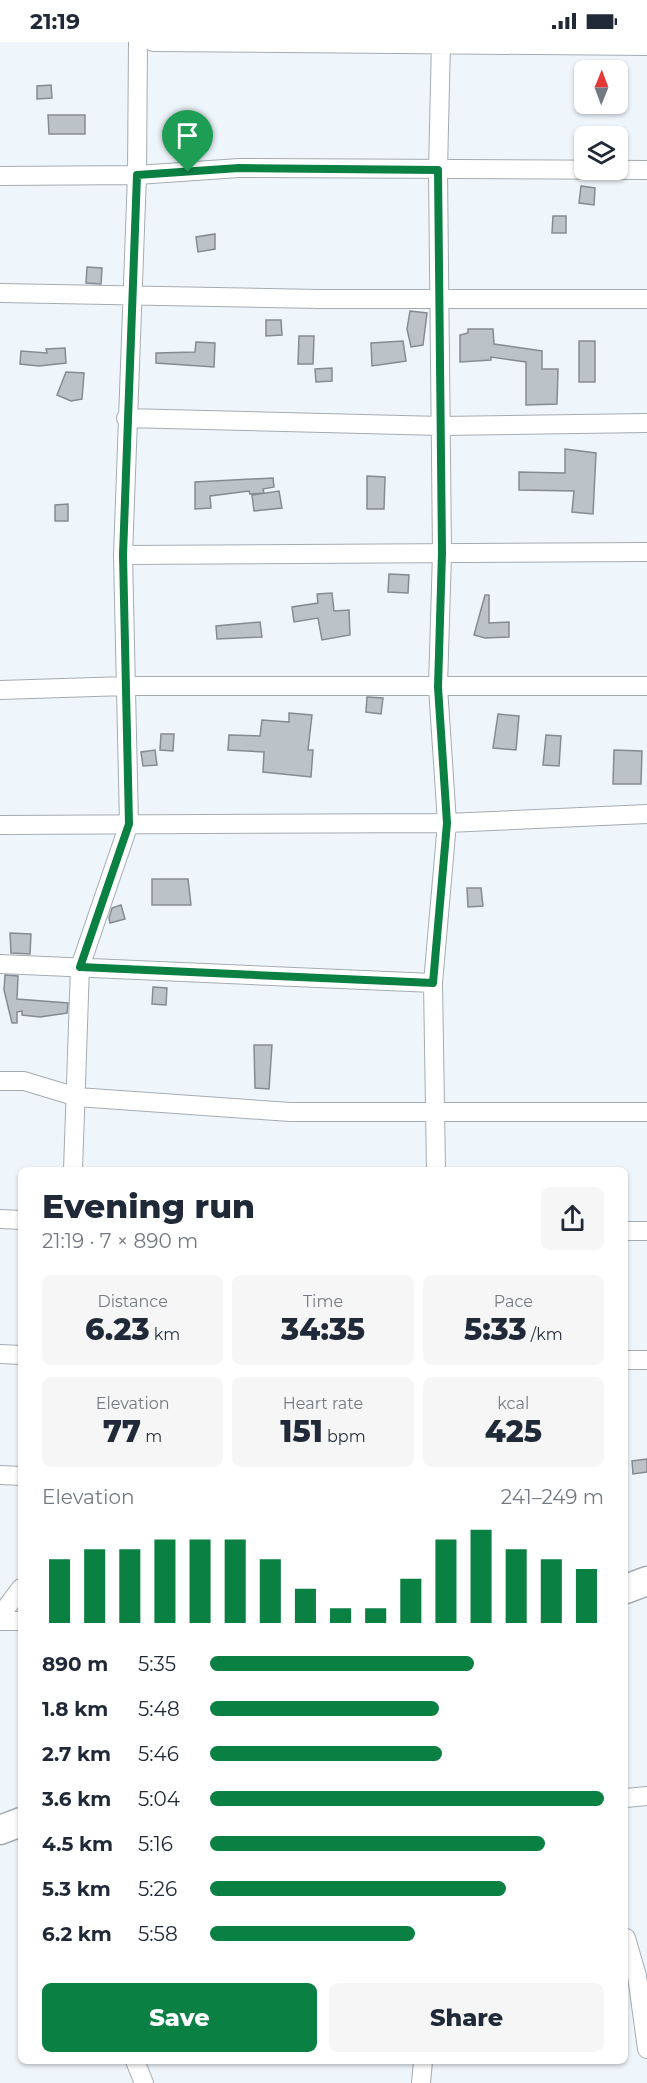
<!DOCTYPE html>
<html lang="en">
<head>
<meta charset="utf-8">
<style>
	body { margin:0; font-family:Montserrat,sans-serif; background:#f6f6f7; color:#1f2937; height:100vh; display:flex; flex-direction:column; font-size:22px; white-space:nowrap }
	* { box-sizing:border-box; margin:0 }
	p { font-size:20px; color:#747a83 }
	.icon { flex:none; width:33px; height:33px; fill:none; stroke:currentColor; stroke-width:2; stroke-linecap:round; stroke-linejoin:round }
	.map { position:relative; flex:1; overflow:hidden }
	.panel { position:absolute; left:18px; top:1125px; width:610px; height:897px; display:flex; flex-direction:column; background:#fff; border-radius:9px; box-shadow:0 2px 4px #0004 }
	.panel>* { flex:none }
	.needle { width:39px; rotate:1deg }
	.controls { position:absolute; left:574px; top:18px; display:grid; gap:12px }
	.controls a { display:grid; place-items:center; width:54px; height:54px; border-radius:9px; background:#fff; box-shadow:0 2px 4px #0004; font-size:30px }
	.pin { position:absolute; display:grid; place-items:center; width:51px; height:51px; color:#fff; margin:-62px -26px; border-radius:50% 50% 50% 0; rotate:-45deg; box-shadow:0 0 6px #0007 }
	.pin .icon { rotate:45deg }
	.round { display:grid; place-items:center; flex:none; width:63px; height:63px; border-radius:9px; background:#f6f6f7 }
	.overview { display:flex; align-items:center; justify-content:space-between; height:102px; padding:0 24px }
	h1 { font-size:33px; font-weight:800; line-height:45px }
	.figures { display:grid; grid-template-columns:repeat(3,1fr); gap:9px; height:102px; padding:6px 24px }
	.figures div { display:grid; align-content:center; border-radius:9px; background:#f6f6f7; text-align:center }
	.figures b { font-size:30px; font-weight:800 }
	.figures small { font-size:16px; font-weight:400 }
	.figures p { font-size:16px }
	.chart { height:168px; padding:12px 24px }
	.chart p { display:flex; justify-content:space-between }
	.chart svg { width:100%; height:108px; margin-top:6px; stroke:#0b8043; stroke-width:6 }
	.primary-button { display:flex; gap:12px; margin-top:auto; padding:12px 24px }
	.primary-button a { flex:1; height:69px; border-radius:9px; background:#0b8043; color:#fff; font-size:24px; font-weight:800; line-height:69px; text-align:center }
	.primary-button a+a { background:#f6f6f7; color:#1f2937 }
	ul { padding:0 24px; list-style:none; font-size:20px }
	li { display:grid; grid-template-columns:96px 72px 1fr; align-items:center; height:45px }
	li i { height:15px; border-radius:8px; background:#0b8043 }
	.status { display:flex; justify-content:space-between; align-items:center; height:42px; padding:0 30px; background:#fff; direction:ltr }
	.status svg { height:16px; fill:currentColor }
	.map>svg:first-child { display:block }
	.building { fill:#bcc3c8; stroke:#858c91; stroke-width:1.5 }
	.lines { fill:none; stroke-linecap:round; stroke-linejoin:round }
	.street-casing { stroke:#a4acb1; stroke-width:20 }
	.primary-casing { stroke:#a4acb1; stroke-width:31 }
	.street { stroke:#fff; stroke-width:18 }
	.primary { stroke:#fff; stroke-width:28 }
	.route-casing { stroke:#fff; stroke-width:12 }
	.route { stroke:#0b8043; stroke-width:8 }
</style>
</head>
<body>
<div class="status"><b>21:19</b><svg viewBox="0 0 49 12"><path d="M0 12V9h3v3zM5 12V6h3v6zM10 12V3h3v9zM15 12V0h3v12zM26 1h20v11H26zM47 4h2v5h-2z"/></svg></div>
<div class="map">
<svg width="647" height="2041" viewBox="0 0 647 2041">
	<rect width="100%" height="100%" fill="#eef6fc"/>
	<!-- building -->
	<path class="building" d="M51 43 52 56 37 57V44Z
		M48 73H85V92H49Z
		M581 144 595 146 594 163 579 161Z
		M553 174H566V191H552Z
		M215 192V207L198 210 196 195Z
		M87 225 102 226 101 242 86 241Z
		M410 269 427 271 423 303 411 305 407 287Z
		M266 278H281L282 293 266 294Z
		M468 287H493L494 302 542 309V327H558L557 362 526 363V320L491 315V318L460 320V293L468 291Z
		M299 294H314L313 322H298Z
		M403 299 406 319 372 324 371 301Z
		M579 299H595V340H579Z
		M196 300 215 301 214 325 156 321V311L195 310Z
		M65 306 66 321 39 324 20 322 21 309 47 311 46 307Z
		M332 326V339L316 340 315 327Z
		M66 330 84 331 82 357 71 359 57 353Z
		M565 407 596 411 593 472 572 470 574 449 519 448V430L565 431Z
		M367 434 385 435 384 467H367Z
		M273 436 274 445 263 447 264 451 250 452 249 449 210 454 211 466 195 467V440Z
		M279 449 282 466 254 469 252 453Z
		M68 462V479H55V463Z
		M389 532 409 533 408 551 388 550Z
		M332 551 334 569 349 568 350 593 322 598 318 576 294 580 292 565 318 561 317 552Z
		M485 553H489V581L509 580V595L485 596 474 593Z
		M260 580 262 595 217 597 216 584Z
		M367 655 383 656 381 672 366 670Z
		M289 671 312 673 308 708H313L311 735 263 730 264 710 228 708 229 693 260 694 262 678 289 680Z
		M498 672 519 674 516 708 493 706Z
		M161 692H174L173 709 160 708Z
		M546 693 561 694 559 724 543 723Z
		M155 708 157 723 143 724 141 710Z
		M614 708 642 709 641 742H613Z
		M152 837H188L191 863H152Z
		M467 846H481L483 864 468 865Z
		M121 863 125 877 110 881 109 876 112 866Z
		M10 891 31 892 30 912 11 911Z
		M5 933 18 934 17 957 68 961 67 971 40 975 22 973V969L17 970V981H12L4 948Z
		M153 945 167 946 166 963 152 962Z
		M254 1003H272L269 1047 255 1046Z
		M647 1417V1430L633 1432 632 1419Z"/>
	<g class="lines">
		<defs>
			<path id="street" d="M153 0 647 4
				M0 134 137 133 239 126 647 128
				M0 251 319 257H647
				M126 376 441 384 647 381
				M123 513 647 510
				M0 648 126 644H647
				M0 783 447 781 647 772
				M0 922 433 941
				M0 1039H24L77 1055 290 1070H647
				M73 1128 80 925 129 782 123 513 137 133 138 0
				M436 1128 433 941 447 781 438 645 442 511 438 128 441 0
				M0 1177 21 1178
				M626 1189H647
				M0 1312 21 1313
				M626 1318H647
				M0 1433 21 1434
				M0 1574 21 1546
				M0 1579H21
				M626 1756 647 1754
				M626 1896 637 1934 647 2007
				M135 2019 144 2041
				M421 2041 423 2019"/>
			<path id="primary" d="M626 1547 647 1539
				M0 1788 21 1780"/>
		</defs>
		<!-- street casing -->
		<use href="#street" class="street-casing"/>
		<!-- primary casing -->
		<use href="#primary" class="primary-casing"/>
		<!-- street -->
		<use href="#street" class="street"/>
		<!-- primary -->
		<use href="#primary" class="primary"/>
	</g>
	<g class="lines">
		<defs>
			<path id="route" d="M239 126 438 128 442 511 438 645 447 781 433 941 80 925 129 782 123 513 137 133Z"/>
		</defs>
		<!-- route casing -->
		<use href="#route" class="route-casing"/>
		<!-- route -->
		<use href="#route" class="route"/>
	</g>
</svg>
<div class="controls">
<a><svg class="needle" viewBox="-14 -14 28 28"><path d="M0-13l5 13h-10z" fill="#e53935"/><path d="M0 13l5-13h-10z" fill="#747a83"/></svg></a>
<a><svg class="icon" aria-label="layers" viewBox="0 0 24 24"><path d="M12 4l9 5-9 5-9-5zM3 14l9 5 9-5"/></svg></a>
</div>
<div class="pin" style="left:188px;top:130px;background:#1e9e55"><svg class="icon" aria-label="arrive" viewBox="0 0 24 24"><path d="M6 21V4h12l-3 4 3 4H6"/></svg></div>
<section class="panel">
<div class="overview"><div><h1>Evening run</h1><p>21:19 · 7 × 890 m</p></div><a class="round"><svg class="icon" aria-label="share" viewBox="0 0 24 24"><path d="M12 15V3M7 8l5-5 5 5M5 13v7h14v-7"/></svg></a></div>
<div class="figures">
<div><p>Distance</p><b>6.23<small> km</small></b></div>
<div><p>Time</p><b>34:35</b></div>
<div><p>Pace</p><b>5:33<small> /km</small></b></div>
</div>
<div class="figures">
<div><p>Elevation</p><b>77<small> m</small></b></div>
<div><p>Heart rate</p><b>151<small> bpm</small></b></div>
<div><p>kcal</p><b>425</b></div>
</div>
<div class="chart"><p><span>Elevation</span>241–249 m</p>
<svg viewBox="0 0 160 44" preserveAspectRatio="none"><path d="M5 44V18M15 44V14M25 44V14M35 44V10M45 44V10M55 44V10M65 44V18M75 44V30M85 44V38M95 44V38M105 44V26M115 44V10M125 44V6M135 44V14M145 44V18M155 44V22"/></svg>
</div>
<ul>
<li><b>890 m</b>5:35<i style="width:67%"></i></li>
<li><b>1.8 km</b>5:48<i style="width:58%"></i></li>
<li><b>2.7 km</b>5:46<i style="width:59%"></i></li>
<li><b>3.6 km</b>5:04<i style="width:100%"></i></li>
<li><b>4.5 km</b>5:16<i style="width:85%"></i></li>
<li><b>5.3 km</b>5:26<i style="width:75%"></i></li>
<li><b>6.2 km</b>5:58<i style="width:52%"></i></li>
</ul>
<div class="primary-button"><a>Save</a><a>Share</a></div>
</section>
</div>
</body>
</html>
